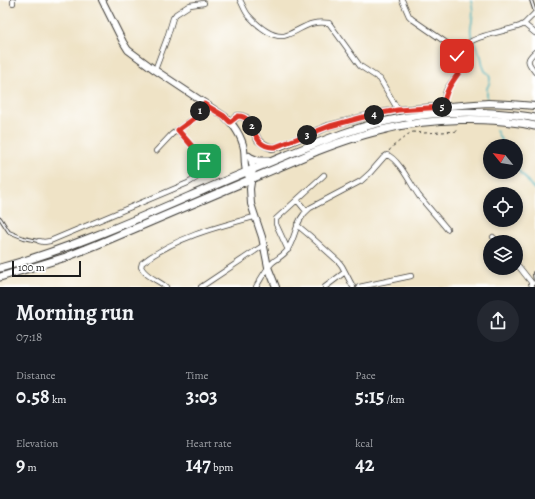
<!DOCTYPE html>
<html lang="en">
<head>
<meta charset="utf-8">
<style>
	body { margin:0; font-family:Alegreya,serif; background:#242831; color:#f1f3f6; height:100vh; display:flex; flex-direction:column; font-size:15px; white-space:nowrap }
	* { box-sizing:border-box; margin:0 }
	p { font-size:13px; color:#9ea1a6 }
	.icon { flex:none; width:22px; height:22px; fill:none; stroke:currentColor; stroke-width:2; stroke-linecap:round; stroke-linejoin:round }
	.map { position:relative; height:287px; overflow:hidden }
	.drawer { display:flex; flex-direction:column; background:#171b24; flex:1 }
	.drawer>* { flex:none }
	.needle { width:26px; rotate:300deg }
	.controls { position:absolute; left:483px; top:139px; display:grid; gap:8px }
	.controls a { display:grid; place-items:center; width:40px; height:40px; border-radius:50%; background:#171b24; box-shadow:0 2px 6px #0003; font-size:20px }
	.scale { position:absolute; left:12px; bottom:10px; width:69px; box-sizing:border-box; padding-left:4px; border:2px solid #1c1c1c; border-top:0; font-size:11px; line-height:14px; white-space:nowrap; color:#1c1c1c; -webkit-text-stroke:3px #fff; paint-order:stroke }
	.pin { position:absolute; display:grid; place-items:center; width:34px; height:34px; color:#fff; margin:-17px; border-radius:8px; box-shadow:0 2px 6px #0006 }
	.km { position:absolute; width:20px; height:20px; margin:-10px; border-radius:50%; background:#222; color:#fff; font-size:11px; line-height:20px; text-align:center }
	.round { display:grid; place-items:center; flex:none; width:42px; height:42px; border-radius:21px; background:#242831 }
	.head { display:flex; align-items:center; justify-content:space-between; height:68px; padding:0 16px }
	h1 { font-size:22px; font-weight:700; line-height:30px }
	.metrics { display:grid; grid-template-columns:repeat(3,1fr); gap:6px; height:68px; padding:4px 16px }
	.metrics div { display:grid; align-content:center }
	.metrics b { font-size:20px; font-weight:700 }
	.metrics small { font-size:11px; font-weight:400 }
	.metrics p { font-size:11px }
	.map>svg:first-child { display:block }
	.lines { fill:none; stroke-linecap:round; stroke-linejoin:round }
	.stream { stroke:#43b2bf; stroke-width:1.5 }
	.lane-casing { stroke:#3c3a36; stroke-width:4 }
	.street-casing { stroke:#3c3a36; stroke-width:6 }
	.secondary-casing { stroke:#3c3a36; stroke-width:8 }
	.primary-casing { stroke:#3c3a36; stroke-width:9 }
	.path { stroke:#3c3a36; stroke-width:1; stroke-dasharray:3 3; stroke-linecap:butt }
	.lane { stroke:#fff; stroke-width:2 }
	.street { stroke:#fff; stroke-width:4.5 }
	.secondary { stroke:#fff; stroke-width:6 }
	.primary { stroke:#fff; stroke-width:7 }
	.route-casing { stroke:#fff; stroke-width:8 }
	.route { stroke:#d93025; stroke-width:5 }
</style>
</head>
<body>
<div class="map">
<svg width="535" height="287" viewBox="0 0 535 287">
	<rect width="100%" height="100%" fill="#fff"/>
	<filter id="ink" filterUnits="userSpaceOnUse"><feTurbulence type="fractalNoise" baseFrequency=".025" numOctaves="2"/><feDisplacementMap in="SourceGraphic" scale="8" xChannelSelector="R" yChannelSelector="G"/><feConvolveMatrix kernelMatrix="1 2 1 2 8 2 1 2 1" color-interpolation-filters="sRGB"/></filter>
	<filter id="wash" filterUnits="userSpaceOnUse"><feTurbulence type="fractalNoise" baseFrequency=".012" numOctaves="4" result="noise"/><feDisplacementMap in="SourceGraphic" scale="16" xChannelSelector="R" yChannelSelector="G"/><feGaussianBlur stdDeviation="0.9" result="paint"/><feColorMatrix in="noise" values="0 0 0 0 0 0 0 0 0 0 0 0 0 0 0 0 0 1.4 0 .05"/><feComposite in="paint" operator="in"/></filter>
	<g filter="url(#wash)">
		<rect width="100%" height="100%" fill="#efe3c6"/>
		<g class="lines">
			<!-- stream -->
			<path class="stream" d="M471 0C473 6 473 14 472 21 471 28 469 30 472 38
				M474 42 481 56 483 66 485 71 489 74 490 79 489 84 487 88V98
				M496 130 504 146
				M516 162 520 173 524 176 532 187 535 190"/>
		</g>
	</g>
	<g filter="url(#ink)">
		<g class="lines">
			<defs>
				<path id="lane" d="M531 0 535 12
					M0 218 9 232 24 238 38 241
					M532 286 535 281 534 273"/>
				<path id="street" d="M13 0V3
					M240 0C243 5 245 12 249 16 258 26 274 40 287 35 303 29 309 20 329 23L360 66 380 79 398 110
					M402 0 409 16 412 19 451 46 457 56 460 71
					M524 24 535 33
					M535 52C525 61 528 62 535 72
					M155 70 167 38 173 18 176 14 190 5 204 3
					M443 107C444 101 444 94 447 89 451 82 457 76 461 68 466 60 461 55 464 48 469 36 508 31 520 26L524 24 535 13
					M156 151 172 134 195 118 204 103
					M297 200 306 211
					M297 225 309 235 339 262 342 266 353 287
					M493 237 498 242
					M39 241 44 242 50 241 188 183C207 173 210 166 195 149 189 143 183 137 178 130
					M288 250 276 224V219L324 175
					M516 263 531 282 532 287
					M166 287C158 280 146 277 141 267L142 263C174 238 216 227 254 217
					M201 287 264 245
					M256 287C261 279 265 270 272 263 277 258 284 256 288 249 297 234 295 220 310 208L361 181 370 173 384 157 387 155C399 159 411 185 419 196 428 207 438 218 447 229
					M325 287 345 272
					M359 287 411 276"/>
				<path id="secondary" d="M102 0 123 42 128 50 155 70 224 116C233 123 242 137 244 149 245 156 244 164 246 171 247 174 249 177 251 180
					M230 122 238 116H241L246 118 249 121 258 140 265 145 272 148 281 146 329 126 371 115 398 110 488 103 510 104 535 106
					M249 156 251 158 253 169 250 189 251 204 262 237 268 267 276 287"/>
				<path id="primary" d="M251 158 258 161H268
					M0 268C70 249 137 219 204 190 231 178 259 167 287 155 320 142 353 128 387 121 422 113 458 111 493 113 507 114 521 115 535 118
					M0 277 66 257 96 245 317 151C340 142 363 134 386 129 431 118 491 116 535 126"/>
			</defs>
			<!-- lane casing -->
			<use href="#lane" class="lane-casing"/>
			<!-- street casing -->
			<use href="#street" class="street-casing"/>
			<!-- secondary casing -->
			<use href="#secondary" class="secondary-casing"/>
			<!-- primary casing -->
			<use href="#primary" class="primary-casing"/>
			<!-- path -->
			<path class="path" d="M389 151 392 147 410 133 413 132 424 133 459 131"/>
			<!-- lane -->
			<use href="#lane" class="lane"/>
			<!-- street -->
			<use href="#street" class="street"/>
			<!-- secondary -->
			<use href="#secondary" class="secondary"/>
			<!-- primary -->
			<use href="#primary" class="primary"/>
		</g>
	</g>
	<g class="lines" filter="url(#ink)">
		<defs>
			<path id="route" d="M204 161 199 154 178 130 195 118 204 104 224 116 230 122 238 116C258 116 249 149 275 147L330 126 371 115 398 110 443 107C446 90 450 85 460 71L457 56"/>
		</defs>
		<!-- route casing -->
		<use href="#route" class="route-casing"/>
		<!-- route -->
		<use href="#route" class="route"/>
	</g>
</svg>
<div class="controls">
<a><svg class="needle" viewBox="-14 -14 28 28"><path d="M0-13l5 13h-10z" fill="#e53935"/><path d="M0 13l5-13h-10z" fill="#9ea1a6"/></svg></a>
<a><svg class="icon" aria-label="locate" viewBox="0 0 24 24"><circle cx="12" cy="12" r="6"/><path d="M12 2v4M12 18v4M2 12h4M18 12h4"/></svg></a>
<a><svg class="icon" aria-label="layers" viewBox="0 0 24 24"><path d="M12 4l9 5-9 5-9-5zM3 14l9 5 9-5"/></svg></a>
</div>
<div class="scale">100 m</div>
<div class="pin" style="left:204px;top:161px;background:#1e9e55"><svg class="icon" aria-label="arrive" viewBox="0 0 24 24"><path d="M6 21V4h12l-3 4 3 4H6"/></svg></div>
<div class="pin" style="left:457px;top:56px;background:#d93025"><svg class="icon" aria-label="check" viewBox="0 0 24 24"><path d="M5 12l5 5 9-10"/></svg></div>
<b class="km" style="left:200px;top:111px">1</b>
<b class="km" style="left:252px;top:126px">2</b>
<b class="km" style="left:307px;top:135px">3</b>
<b class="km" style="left:374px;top:115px">4</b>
<b class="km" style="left:442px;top:107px">5</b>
</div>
<section class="drawer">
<div class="head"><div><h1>Morning run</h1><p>07:18</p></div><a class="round"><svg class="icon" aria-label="share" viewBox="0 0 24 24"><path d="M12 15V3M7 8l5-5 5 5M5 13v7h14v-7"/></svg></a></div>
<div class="metrics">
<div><p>Distance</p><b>0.58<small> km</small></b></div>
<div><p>Time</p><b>3:03</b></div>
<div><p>Pace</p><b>5:15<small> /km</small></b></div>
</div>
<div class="metrics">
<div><p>Elevation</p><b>9<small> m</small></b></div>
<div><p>Heart rate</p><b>147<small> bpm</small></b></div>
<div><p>kcal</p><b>42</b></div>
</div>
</section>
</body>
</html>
